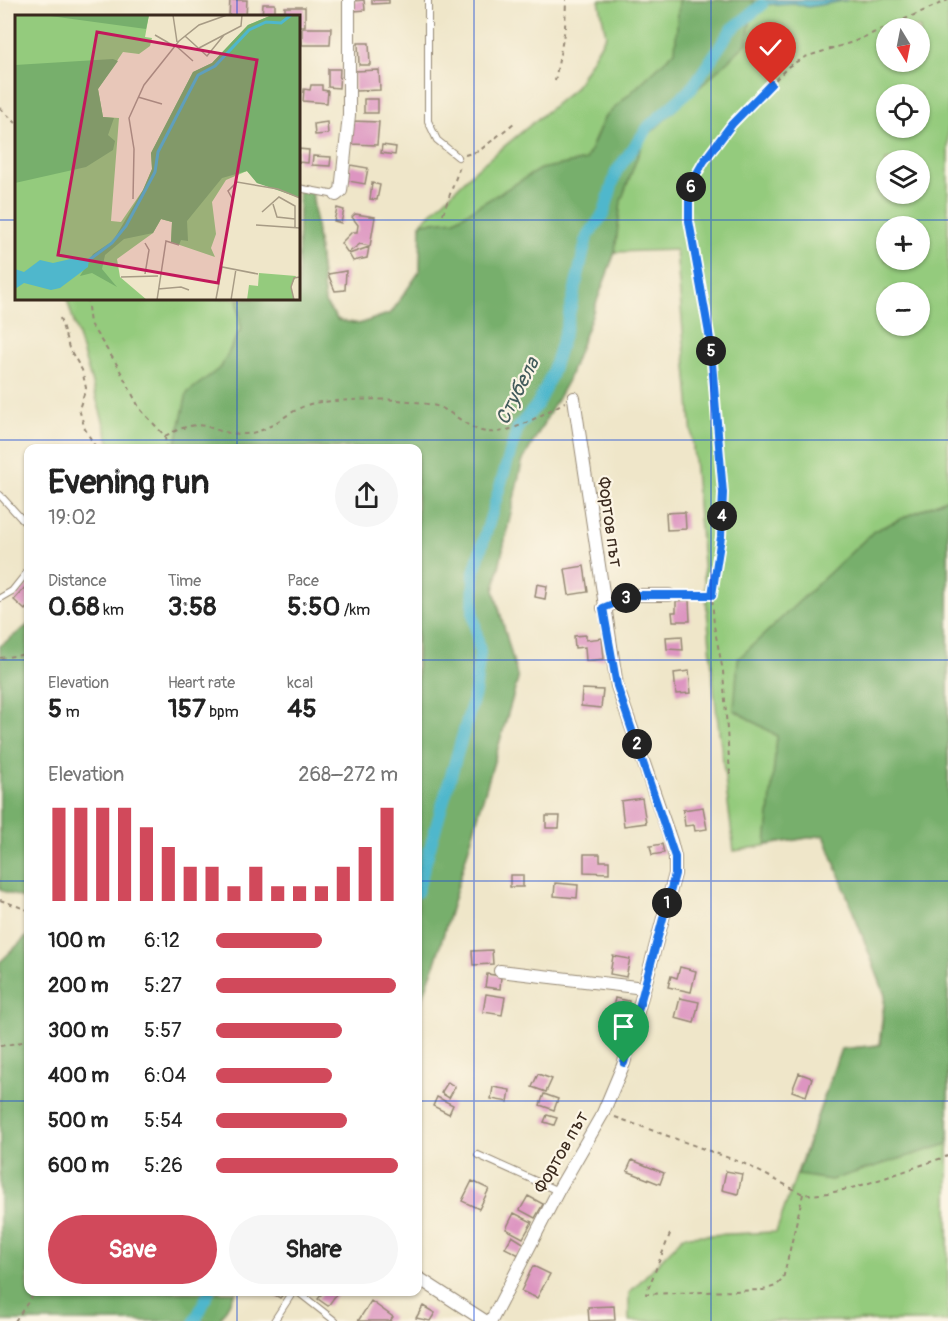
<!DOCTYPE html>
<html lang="en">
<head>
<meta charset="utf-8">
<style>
	body { margin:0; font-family:Pangolin,sans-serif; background:#f6f6f6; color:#222; height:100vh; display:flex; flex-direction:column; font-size:22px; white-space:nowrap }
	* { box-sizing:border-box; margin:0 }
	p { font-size:20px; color:#767676 }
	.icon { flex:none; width:33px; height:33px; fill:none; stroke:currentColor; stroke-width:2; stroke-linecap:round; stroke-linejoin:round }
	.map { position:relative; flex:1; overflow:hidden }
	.panel { position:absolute; left:24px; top:444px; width:398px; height:852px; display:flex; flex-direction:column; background:#fff; border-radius:12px; box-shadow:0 2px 4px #0004 }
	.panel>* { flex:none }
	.needle { width:39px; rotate:170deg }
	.buttons { position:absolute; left:876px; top:18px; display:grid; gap:12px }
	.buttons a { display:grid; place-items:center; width:54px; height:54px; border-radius:50%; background:#fff; box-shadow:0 2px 4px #0004; font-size:30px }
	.pin { position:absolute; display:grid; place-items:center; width:51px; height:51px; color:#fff; margin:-62px -26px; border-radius:50% 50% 50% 0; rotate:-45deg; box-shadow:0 0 6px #0007 }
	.pin .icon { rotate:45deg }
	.km { position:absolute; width:30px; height:30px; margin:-15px; border-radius:50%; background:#222; color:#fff; font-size:16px; line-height:30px; text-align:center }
	.round { display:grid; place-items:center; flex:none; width:63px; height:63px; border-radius:32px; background:#f6f6f6 }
	.summary { display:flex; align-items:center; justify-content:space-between; height:102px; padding:0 24px }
	h1 { font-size:33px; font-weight:700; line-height:45px }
	.metrics { display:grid; grid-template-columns:repeat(3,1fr); gap:9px; height:102px; padding:6px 24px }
	.metrics div { display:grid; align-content:center }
	.metrics b { font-size:26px; font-weight:700 }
	.metrics small { font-size:16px; font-weight:400 }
	.metrics p { font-size:16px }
	.chart { height:168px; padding:12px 24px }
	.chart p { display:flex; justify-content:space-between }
	.chart svg { width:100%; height:108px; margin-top:6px; stroke:#d1495b; stroke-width:6 }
	.action { display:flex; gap:12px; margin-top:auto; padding:12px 24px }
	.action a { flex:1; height:69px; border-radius:36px; background:#d1495b; color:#fff; font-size:24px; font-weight:700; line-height:69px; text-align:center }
	.action a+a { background:#f6f6f6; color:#222 }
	ul { padding:0 24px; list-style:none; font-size:20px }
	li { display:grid; grid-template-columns:96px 72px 1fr; align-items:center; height:45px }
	li i { height:15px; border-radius:8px; background:#d1495b }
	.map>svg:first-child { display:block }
	.green { fill:#94cb7d; stroke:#687a4e; stroke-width:1.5; fill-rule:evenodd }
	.forest { fill:#77af6c; stroke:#596c45; stroke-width:1.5 }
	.water { fill:#4fb7cc; stroke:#457075; stroke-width:1.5 }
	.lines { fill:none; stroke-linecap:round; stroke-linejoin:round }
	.canal { stroke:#4fb7cc; stroke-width:12 }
	.building { fill:#dd95c1 }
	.lane-casing { stroke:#958874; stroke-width:8 }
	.street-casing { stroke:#958874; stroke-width:14 }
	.path { stroke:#958874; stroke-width:2; stroke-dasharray:4.5 4.5; stroke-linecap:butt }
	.lane { stroke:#fff; stroke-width:6 }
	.street { stroke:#fff; stroke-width:12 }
	.route-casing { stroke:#fff; stroke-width:12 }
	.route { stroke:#1a73e8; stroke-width:8 }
	.grid { fill:none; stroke:#1d4ed8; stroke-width:1.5; stroke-opacity:0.55 }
	.labels { text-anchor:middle; stroke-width:4.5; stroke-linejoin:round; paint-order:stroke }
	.street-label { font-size:18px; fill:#3b2a1e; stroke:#fcf5e5 }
	.water-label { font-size:20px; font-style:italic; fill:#425b5b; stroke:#fcf5e5 }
	.inset-river { fill:none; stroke:#4fb7cc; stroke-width:3 }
	.inset-road { fill:none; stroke:#a79b85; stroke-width:1.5 }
	.view { fill:#c2185b; fill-opacity:0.15; stroke:#c2185b; stroke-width:3 }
	.inset-edge { fill:none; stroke:#3b2a1e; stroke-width:3 }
</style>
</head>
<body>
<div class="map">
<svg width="948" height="1321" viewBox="0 0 948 1321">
	<rect width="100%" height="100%" fill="#fcf5e5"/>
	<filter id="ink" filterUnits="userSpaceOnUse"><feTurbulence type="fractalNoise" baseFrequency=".0167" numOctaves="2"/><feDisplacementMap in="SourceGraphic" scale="12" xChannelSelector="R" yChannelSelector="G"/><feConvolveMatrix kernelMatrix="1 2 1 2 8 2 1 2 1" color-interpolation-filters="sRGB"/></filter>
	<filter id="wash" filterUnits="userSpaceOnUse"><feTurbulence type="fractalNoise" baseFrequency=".008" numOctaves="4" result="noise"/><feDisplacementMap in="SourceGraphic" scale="24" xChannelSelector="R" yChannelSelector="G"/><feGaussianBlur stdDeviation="1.35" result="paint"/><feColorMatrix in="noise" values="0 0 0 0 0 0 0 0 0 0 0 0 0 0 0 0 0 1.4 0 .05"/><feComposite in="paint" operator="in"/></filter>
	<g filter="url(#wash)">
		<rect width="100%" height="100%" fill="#efe6c9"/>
		<!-- green -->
		<path class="green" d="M599 0H948V1321H629V1293L684 1236 776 1232 841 1049 879 1045 885 995 824 835 734 851 714 691 676 250 615 252 568 380 522 462 494 590 518 679 436 960 417 1014V448H111L67 299 298 298 312 191 325 303 338 320 359 324 391 313 420 271 421 223 473 172 575 88 606 35ZM886 28H920V62H886ZM886 94H920V128H886ZM886 160H920V194H886ZM886 226H920V260H886ZM886 292H920V326H886Z"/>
		<!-- forest -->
		<path class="forest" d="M679 0H754L747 43 644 139 621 201 615 252 568 380 522 462 494 590 518 679 436 960 417 1014V448H175L187 393 221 367 241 328 237 299 298 298 299 188 312 191 325 303 338 320 359 324 391 313 420 271 421 223 455 220 540 169 586 160 604 118 675 51Z
			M948 498V1144L831 1180 797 1175 841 1049 880 1045 885 995 824 835 766 845 777 736 734 710 738 659 874 531Z
			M28 625V900L0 890V646Z
			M28 935V1292H236L219 1321H0V962Z"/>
		<!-- water -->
		<path class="water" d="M761 0H848L808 7 794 3 762 5Z"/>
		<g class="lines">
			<!-- canal -->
			<path class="canal" d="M417 892 475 693 480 652 473 614 474 572 518 427 537 405 551 376 566 328 587 237 604 213 616 172 649 126 691 89 731 30 762 5
				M195 1321 209 1292"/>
		</g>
		<g id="blocks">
			<!-- building -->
			<path class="building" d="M230 0H247L246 16H229Z
				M364 0 365 10 354 11 353 1Z
				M372 0H389V3L372 4Z
				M263 4H275V16H262Z
				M285 7H305V26H298V16H285Z
				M302 28H331L330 45H302Z
				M358 43H369L370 65H359Z
				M328 69H340L339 88 328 87Z
				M379 70 380 90 355 91 354 71Z
				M311 85H322V90L328 91 327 103 303 101 304 89 310 90Z
				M364 99H378V113H364Z
				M351 121 379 122 377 145 350 144Z
				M327 122 328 134 315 135 314 124Z
				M382 145 396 147 395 155 381 153Z
				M298 149 309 150 308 163 298 162Z
				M313 156 331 157 330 166 312 165Z
				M350 165 368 168 365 184 348 181Z
				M372 183 380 185 377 200 370 199Z
				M337 208 344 210 341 223 334 221Z
				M355 214 375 217 370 246 360 244 348 253 341 243 352 232H357L358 225 352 217Z
				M369 247 367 258 353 261 349 254Z
				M346 271 345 290 335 291 328 274Z
				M685 512 686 529 667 530 666 513Z
				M584 566 588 592 569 595 565 569Z
				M28 584V606L25 610 14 600Z
				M537 584 547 586 545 599 535 597Z
				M689 600 690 621H673L672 612H676V601Z
				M586 635V640L602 638 604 659 586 661 585 647 575 648 574 636Z
				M682 636 683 650 667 649 666 637Z
				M689 671 691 693 676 694 674 673Z
				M582 689 603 690 601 708 581 706Z
				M642 798 646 823 624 826 621 801Z
				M703 807 707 829 695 831 694 825 685 826 683 810Z
				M546 816H560L559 828H546Z
				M662 844 664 853 652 855 650 846Z
				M584 854H600V861H609V873L584 872Z
				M510 875H523V887H510Z
				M555 883 578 885 577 898 554 896Z
				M492 950 493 964 473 965 472 951Z
				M613 956 630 959 626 977 610 974Z
				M680 967 696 971 691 992 668 987 671 976 677 978Z
				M487 974 501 976 500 989 485 987Z
				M486 994 505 997 502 1015 483 1012Z
				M615 998 629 1001 626 1015 612 1012Z
				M680 998 699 1002 694 1023 675 1018Z
				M799 1073 812 1078 806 1096 792 1091Z
				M538 1074 552 1079 546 1092 532 1087Z
				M448 1082 455 1087 449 1098 441 1093Z
				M493 1087 510 1090 508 1102 491 1099Z
				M544 1094 558 1099 554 1110 540 1105Z
				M437 1097 453 1105 449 1114 433 1106Z
				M547 1115 557 1118 554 1125 544 1122Z
				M632 1160 664 1173 660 1184 627 1171Z
				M726 1171 742 1174 738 1194 722 1190Z
				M472 1181 489 1189 479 1209 462 1201Z
				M528 1196 543 1204 535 1218 520 1210Z
				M514 1213 532 1222 523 1238 506 1229Z
				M512 1236 525 1244 519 1255 505 1248Z
				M533 1266 550 1274 537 1298 521 1291Z
				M270 1292H285L280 1298Z
				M323 1292H338L328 1306 318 1299Z
				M371 1301 393 1317 390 1321H358Z
				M423 1306 435 1313 430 1321 416 1318Z
				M614 1306 615 1320 589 1321 588 1307Z"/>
		</g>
	</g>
	<g filter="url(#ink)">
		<use href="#blocks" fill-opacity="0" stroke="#958874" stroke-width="1.5"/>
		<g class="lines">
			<defs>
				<path id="lane" d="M428 0V121L437 140 458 157
					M298 188 336 195
					M0 495 28 526
					M0 598 12 591 28 571
					M478 1155 558 1191
					M298 1292 335 1321
					M274 1321 293 1292"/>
				<path id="street" d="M336 195 341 191 349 115V0
					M603 608 635 595H669
					M500 971 644 988
					M417 1277 485 1321
					M491 1321 558 1191 603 1113 624 1063 675 874V857L671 841 617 686 574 398"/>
			</defs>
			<!-- lane casing -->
			<use href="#lane" class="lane-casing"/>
			<!-- street casing -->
			<use href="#street" class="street-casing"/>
			<!-- path -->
			<path class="path" d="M555 81 565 28 566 0
				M0 108 16 123
				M465 155 479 151 514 123
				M443 214 460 166
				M87 298 90 324 116 363 140 409 165 436 166 448
				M60 318 69 348 82 370 86 388 79 409 85 429 96 448
				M165 436C208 413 205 434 243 434 275 433 290 404 322 402 357 399 398 397 432 405 449 408 460 422 476 429 502 442 542 414 565 402
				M679 595H712
				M0 658 28 654
				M730 774 723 671 714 626 712 595 721 538 723 493 710 339 689 221V195L692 181 732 124 789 66 805 57 853 42 948 0
				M0 900 28 910
				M0 1046 28 1041
				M615 1117 743 1163 803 1194C837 1199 913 1167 948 1156
				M670 1234 646 1294 763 1290 776 1286 783 1279 803 1194
				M15 1321 35 1292"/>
			<!-- lane -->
			<use href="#lane" class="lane"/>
			<!-- street -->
			<use href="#street" class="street"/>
		</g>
	</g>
	<g class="lines" filter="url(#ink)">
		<defs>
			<path id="route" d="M624 1063 675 874V857L617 686 603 608 635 595H712L721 537 723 493 710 339 689 221V195L692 182 704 161 732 124 771 84"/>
		</defs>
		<!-- route casing -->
		<use href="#route" class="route-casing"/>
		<!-- route -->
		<use href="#route" class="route"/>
	</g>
	<!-- grid -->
	<path class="grid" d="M237 0V16M474 0V1321M711 0V1321M0 220H16M298 220H948M237 298V448M0 440H948M0 660H28M417 660H948M0 881H28M417 881H948M0 1101H28M417 1101H948M237 1292V1321"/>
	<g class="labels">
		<!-- street labels -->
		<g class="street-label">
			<text transform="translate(610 522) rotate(82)" y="6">Фортов път</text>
			<text transform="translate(561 1152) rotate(-60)" y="6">Фортов път</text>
		</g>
		<!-- water labels -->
		<g class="water-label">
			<text transform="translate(517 391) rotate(-63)" y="7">Стубела</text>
		</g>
	</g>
	<!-- overview -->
	<g transform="translate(15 15)">
		<rect width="285" height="285" fill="#efe6c9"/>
		<path d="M0 0H134L130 22 137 23 135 31 124 39 108 37 83 74 88 102 104 103 96 206 106 207 128 175 137 154 136 138 178 57 197 48 233 10 257 0H285L262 172 242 168 232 156 211 165 197 187 201 219 196 233 200 242 156 227 157 207 146 204 138 218 102 244 105 262 132 285H0ZM244 258 281 261 276 272 279 285H232L234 270 243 271Z" fill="#94cb7d"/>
		<path d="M28 0H134L131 14ZM257 0H285V183L242 168 232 156 207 163 172 206 173 226 166 225 164 230 156 227 157 207 146 204 138 218 109 224 90 240 87 254 102 272 77 258 65 261 78 239 98 226 128 175 137 154 136 138 178 57 197 48 233 10ZM98 44 103 46 83 74 88 102 99 103 93 120 100 126 98 135 71 152 0 168V50Z" fill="#77af6c"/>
		<path d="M60 243 74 245 73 252 45 273 36 275 9 268 0 274V254L9 257 25 245 38 248Z" fill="#4fb7cc"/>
		<path class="inset-river" d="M74 245 97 228 111 211 140 157 143 137 183 60 200 51 234 15 251 7 266 8 276 0"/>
		<path class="inset-road" d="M158 0 162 27M140 20 159 31M170 21 192 41 209 20M160 30 178 46M184 33 226 11 227 0M123 82 147 89M118 184 119 134 114 103 129 70 164 26 184 10 212 0M218 185 213 176 222 167 263 174 285 183M258 189 262 202 280 204M247 197 264 182 280 191V213M241 210 285 213M130 228 134 235 130 259M106 262 143 261M143 274 166 272 174 275M201 284 207 252 243 259M142 285 151 226 164 230M216 285 221 254M279 285 276 272 279 263 285 262"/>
		<path class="view" d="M82 17 242 45 203 268 43 240Z"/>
		<rect width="285" height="285" class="inset-edge"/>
	</g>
</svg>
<div class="buttons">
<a><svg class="needle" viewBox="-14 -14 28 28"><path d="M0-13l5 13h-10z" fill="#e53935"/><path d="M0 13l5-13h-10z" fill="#767676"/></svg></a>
<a><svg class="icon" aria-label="locate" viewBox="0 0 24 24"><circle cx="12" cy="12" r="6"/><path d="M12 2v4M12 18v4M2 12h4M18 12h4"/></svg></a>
<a><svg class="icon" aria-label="layers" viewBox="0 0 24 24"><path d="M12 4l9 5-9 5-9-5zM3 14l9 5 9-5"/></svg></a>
<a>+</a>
<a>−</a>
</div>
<div class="pin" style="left:624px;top:1063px;background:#1e9e55"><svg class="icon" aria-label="arrive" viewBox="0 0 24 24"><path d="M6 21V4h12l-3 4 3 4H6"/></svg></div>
<div class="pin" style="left:771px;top:84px;background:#d93025"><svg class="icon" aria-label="check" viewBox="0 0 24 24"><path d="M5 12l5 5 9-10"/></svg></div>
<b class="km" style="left:667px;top:903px">1</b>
<b class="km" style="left:637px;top:744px">2</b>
<b class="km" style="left:626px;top:598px">3</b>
<b class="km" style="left:722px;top:516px">4</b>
<b class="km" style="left:711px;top:351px">5</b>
<b class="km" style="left:691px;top:187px">6</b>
<section class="panel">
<div class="summary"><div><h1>Evening run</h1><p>19:02</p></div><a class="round"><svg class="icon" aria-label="share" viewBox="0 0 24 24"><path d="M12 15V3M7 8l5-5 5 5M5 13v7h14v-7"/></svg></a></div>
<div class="metrics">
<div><p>Distance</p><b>0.68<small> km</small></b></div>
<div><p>Time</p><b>3:58</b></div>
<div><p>Pace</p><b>5:50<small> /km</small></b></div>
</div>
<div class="metrics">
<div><p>Elevation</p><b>5<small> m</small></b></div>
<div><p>Heart rate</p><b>157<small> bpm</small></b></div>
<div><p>kcal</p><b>45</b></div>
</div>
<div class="chart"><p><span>Elevation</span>268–272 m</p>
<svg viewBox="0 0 160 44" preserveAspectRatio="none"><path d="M5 44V6M15 44V6M25 44V6M35 44V6M45 44V14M55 44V22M65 44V30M75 44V30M85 44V38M95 44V30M105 44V38M115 44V38M125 44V38M135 44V30M145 44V22M155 44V6"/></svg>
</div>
<ul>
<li><b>100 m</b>6:12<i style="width:58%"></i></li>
<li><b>200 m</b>5:27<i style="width:99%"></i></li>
<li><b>300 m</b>5:57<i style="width:69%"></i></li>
<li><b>400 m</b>6:04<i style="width:64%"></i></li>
<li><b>500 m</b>5:54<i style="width:72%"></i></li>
<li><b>600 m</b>5:26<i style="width:100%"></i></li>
</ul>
<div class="action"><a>Save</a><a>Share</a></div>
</section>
</div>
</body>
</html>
